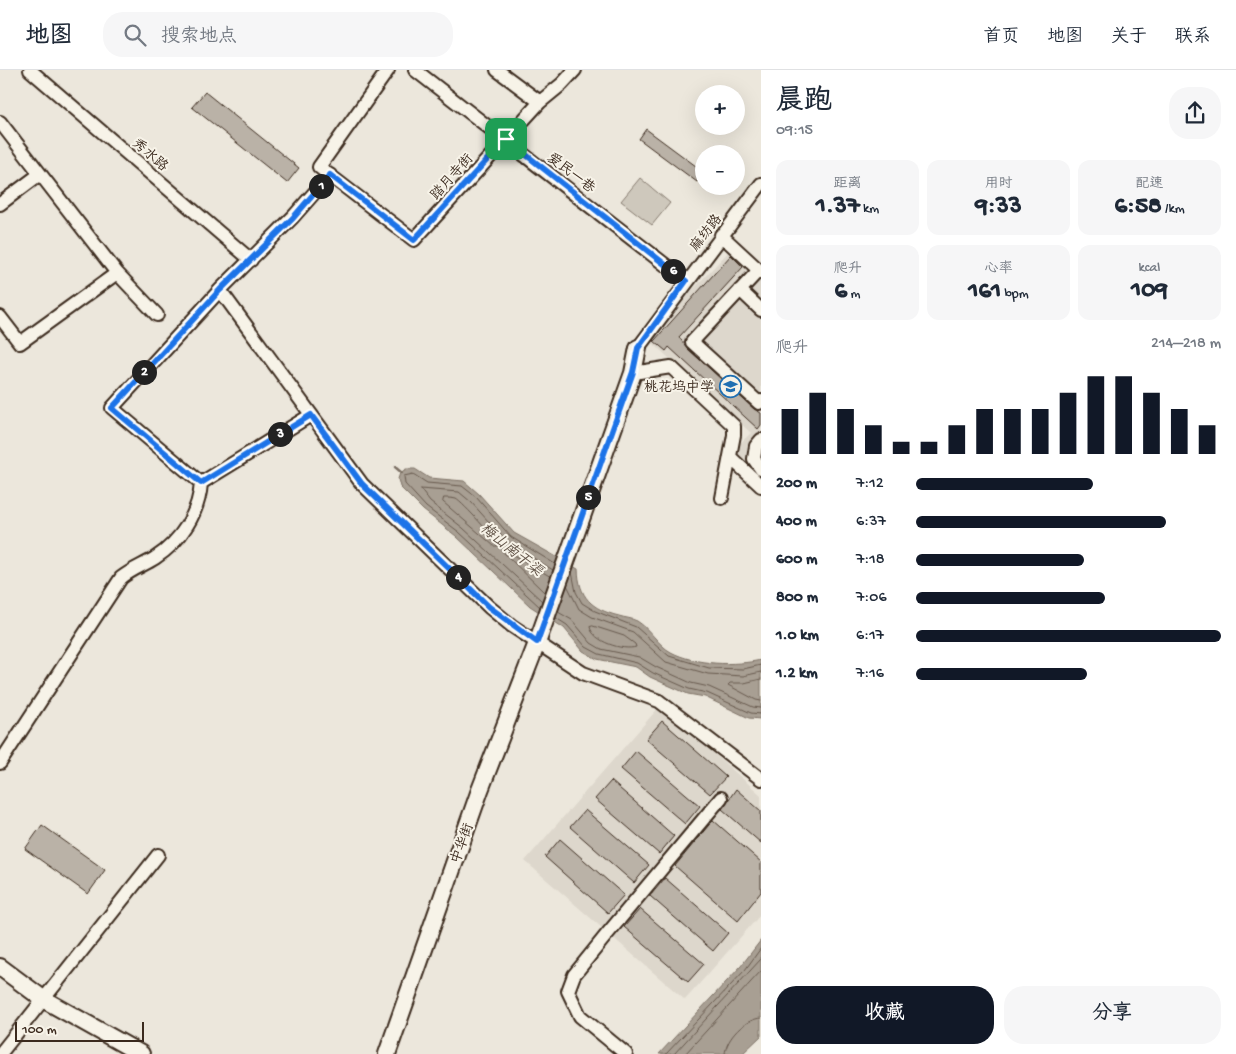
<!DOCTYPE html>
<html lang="zh">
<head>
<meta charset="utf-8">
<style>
	body { margin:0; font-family:"Gochi Hand","LXGW WenKai TC",sans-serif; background:#f6f6f7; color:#1f2937; height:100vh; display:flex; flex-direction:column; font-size:19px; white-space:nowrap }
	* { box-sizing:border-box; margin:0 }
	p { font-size:16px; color:#747a83 }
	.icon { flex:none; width:28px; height:28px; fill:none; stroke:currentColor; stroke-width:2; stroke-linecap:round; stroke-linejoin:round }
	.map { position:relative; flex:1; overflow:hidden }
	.drawer { display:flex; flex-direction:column; background:#fff; width:475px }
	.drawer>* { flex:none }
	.fabs { position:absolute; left:695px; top:15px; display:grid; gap:10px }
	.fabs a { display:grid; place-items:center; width:50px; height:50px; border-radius:50%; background:#fff; box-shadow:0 5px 20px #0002; font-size:25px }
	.scale { position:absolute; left:15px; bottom:12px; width:129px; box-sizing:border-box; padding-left:5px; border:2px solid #3b2a1e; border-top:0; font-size:14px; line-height:18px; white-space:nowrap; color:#3b2a1e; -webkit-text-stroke:4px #f7f3e8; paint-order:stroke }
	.pin { position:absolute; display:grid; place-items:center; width:42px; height:42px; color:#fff; margin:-21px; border-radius:10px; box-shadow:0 2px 8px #0006 }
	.km { position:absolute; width:25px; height:25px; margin:-12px; border-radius:50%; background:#222; color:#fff; font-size:14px; line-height:25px; text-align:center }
	.round { display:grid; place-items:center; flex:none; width:52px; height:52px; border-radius:20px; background:#f6f6f7 }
	.headline { display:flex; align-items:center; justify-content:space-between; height:85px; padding:0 15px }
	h1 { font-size:28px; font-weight:700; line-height:38px }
	.metrics { display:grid; grid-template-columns:repeat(3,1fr); gap:8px; height:85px; padding:5px 15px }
	.metrics div { display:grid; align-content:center; border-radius:12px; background:#f6f6f7; text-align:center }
	.metrics b { font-size:25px; font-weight:700 }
	.metrics small { font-size:14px; font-weight:400 }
	.metrics p { font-size:14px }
	.chart { height:140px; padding:10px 15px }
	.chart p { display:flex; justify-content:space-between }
	.chart svg { width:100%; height:90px; margin-top:5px; stroke:#111827; stroke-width:6 }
	.button { display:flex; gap:10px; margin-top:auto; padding:10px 15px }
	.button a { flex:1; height:58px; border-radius:20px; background:#111827; color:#fff; font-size:20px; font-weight:700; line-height:58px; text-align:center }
	.button a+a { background:#f6f6f7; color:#1f2937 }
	ul { padding:0 15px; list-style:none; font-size:16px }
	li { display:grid; grid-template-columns:80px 60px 1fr; align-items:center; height:38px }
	li i { height:12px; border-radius:6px; background:#111827 }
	header { display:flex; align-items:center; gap:30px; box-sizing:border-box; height:70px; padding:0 25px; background:#fff; border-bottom:1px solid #e0e1e3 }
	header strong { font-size:24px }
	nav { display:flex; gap:28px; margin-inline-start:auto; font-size:18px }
	.search { width:350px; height:45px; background:#f6f6f7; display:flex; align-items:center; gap:12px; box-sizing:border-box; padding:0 18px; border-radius:20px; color:#747a83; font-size:19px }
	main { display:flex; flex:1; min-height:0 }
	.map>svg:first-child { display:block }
	.built { fill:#ddd7cc }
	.green { fill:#cec8bc; stroke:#84796d }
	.water { fill:#a89f93; stroke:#7c7064 }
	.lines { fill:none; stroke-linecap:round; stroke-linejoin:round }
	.shore { stroke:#67594d; stroke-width:1 }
	.stream { stroke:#7c7064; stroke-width:2.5 }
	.building { fill:#bab2a7; stroke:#3b2a1e }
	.minor-casing { stroke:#3b2a1e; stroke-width:16 }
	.major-casing { stroke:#3b2a1e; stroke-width:20 }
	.minor { stroke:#f7f3e8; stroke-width:12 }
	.major { stroke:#f7f3e8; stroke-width:16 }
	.route-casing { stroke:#fff; stroke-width:10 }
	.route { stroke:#1a73e8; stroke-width:6 }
	.labels { text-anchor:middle; stroke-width:4; stroke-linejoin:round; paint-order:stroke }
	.street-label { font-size:14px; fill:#3b2a1e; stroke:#f7f3e8 }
	.poi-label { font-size:14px; fill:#3b2a1e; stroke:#f7f3e8; text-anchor:end }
	.water-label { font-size:15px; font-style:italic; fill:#615347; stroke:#f7f3e8 }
</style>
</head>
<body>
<header>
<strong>地图</strong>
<div class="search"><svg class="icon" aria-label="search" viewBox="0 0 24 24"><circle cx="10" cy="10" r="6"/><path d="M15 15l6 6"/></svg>搜索地点</div>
<nav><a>首页</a><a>地图</a><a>关于</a><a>联系</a></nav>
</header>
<main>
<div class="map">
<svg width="761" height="984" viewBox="0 0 761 984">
	<rect width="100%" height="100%" fill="#ece7dc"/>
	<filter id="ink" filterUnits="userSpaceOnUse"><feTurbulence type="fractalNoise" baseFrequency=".02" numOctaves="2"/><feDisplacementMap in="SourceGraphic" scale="10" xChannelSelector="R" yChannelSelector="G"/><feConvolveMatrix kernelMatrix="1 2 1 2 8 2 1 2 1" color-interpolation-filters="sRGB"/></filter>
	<g filter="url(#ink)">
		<!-- built -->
		<path class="built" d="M733 177 761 204V409L732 381 751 363 647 268Z
			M660 636 761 725V844L685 930 525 791Z"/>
		<!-- green -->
		<path class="green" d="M640 108 670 133 652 155 621 131Z"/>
		<!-- water -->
		<path class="water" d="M406 399H415L429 408 464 411 479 424 514 463 578 499C579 527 591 539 619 546 625 548 631 548 637 551 650 559 658 575 671 582 695 595 735 596 761 590V649L749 648 705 627 688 624 650 607 636 597 597 589 583 581 564 558 530 536 456 466 423 440 400 417 398 409 400 403Z
			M761 870V966L742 984H659L741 896Z"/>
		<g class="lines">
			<!-- shore -->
			<path class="shore" d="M444 428C448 428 452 428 456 429 463 433 497 470 498 476H494L443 432Z
				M572 502 576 522 582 533 595 541 636 557 669 586 709 598 743 599 761 595
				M567 515 579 539 592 547 633 562 666 592 708 604 743 606 761 602
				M545 523 502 481 506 480 551 507
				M542 531 463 458 430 432 420 419 459 422 471 432 507 472 553 500
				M540 537 459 462 426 437 405 414 404 406 413 404 427 413 462 416 476 427 511 467 555 494
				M558 542 572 550 591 573 601 579 639 587 656 597 691 613 709 617 753 637 761 638
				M556 548 567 555 586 577 599 584 637 593 653 603 689 619 707 623 751 643 761 644
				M593 556 624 566 635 574 636 577C623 581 593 572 590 557Z
				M761 609 744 613H730L728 615 756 630 761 631
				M666 984 745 900 761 878
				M674 984 761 889
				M685 984 761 901
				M725 984C726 968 745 949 761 948"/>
			<!-- stream -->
			<path class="stream" d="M395 397 402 403"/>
		</g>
		<!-- building -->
		<path class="building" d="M205 22 299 98 287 113 192 37Z
			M646 59 704 102 697 112 639 69Z
			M731 185 743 197 679 267 687 278 754 339 761 343V355L758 359 669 277 666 281 654 271Z
			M662 651 726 707 710 724 646 669Z
			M636 681 700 736 685 754 621 699Z
			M611 711 674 766 659 784 595 729Z
			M736 719 761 741V773L722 739Z
			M585 740 649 795 634 813 570 757Z
			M713 750 761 792V822L738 851 675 796Z
			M42 755 105 800 88 824 25 779Z
			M560 769 624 825 608 843 545 787Z
			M665 808 728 863 713 881 650 826Z
			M640 839 704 894 688 912 624 857Z"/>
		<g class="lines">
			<defs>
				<path id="minor" d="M30 0 251 190
					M388 0 319 97 414 170 540 32 562 14 575 0
					M415 0 686 211
					M497 0 540 32
					M0 52 117 203 157 245
					M330 105 293 147 220 220 362 414 489 537 512 556 583 603 659 631 761 709
					M0 134 40 104
					M721 165 761 202
					M759 200 692 272 759 333 761 331
					M740 220 761 240
					M0 247 20 273 117 203
					M638 278 761 114
					M633 303 671 297 734 356V365L722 428
					M761 370 756 376 754 389 761 399
					M730 387 761 416
					M201 413 311 345
					M0 693 121 508C132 499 144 495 155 488 181 471 199 443 201 413L112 338 220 220
					M0 984 158 785
					M626 984 580 946 568 921 574 905 608 863 721 728"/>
				<path id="major" d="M0 897 43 929 141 984
					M387 984 480 720 537 573 633 303 638 278"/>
			</defs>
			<!-- minor casing -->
			<use href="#minor" class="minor-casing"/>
			<!-- major casing -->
			<use href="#major" class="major-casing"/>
			<!-- minor -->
			<use href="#minor" class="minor"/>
			<!-- major -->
			<use href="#major" class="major"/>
		</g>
	</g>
	<g class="lines" filter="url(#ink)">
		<defs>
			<path id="route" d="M506 69 686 211 638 278 633 302 537 572 489 537 362 414 311 345 201 413 112 338 220 220 293 148 330 105 414 170Z"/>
		</defs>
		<!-- route casing -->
		<use href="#route" class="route-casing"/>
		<!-- route -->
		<use href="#route" class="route"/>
	</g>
	<!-- icons -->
	<defs>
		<symbol id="school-ring" viewBox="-11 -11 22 22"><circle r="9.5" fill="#f7f3e8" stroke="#1f6fb2" stroke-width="1.5"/><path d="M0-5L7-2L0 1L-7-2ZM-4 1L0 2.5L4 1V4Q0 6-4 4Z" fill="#1f6fb2"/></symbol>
	</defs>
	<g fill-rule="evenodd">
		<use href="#school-ring" x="718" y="304" width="25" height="25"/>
	</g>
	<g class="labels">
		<!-- street labels -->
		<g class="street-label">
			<text transform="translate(151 84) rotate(41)" y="5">秀水路</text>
			<text transform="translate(572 102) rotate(38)" y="5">爱民一巷</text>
			<text transform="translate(451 106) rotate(-48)" y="5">踏月寺街</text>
			<text transform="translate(705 162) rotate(-52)" y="5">麻纺路</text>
			<text transform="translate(461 773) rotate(-70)" y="5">中华街</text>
		</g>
		<!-- poi labels -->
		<g class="poi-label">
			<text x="714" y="321">桃花坞中学</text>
		</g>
		<!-- water labels -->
		<g class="water-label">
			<text transform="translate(512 479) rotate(39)" y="5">梅山南干渠</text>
		</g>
	</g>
</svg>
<div class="fabs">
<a>+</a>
<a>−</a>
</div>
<div class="scale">100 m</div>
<div class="pin" style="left:506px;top:69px;background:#1e9e55"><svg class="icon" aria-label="arrive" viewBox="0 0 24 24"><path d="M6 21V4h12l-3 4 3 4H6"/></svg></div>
<b class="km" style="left:321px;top:116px">1</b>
<b class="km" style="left:144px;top:302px">2</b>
<b class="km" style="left:280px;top:364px">3</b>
<b class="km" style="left:458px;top:507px">4</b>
<b class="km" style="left:588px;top:427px">5</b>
<b class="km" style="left:673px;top:201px">6</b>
</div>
<section class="drawer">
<div class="headline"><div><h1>晨跑</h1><p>09:15</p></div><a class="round"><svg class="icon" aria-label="share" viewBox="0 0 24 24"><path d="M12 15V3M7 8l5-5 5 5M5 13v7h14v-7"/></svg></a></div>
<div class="metrics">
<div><p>距离</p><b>1.37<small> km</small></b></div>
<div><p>用时</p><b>9:33</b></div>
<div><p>配速</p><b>6:58<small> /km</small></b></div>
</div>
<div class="metrics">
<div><p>爬升</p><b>6<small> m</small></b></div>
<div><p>心率</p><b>161<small> bpm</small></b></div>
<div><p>kcal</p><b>109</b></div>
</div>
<div class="chart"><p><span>爬升</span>214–218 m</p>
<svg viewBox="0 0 160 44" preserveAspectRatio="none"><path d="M5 44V22M15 44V14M25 44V22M35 44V30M45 44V38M55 44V38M65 44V30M75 44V22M85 44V22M95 44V22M105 44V14M115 44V6M125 44V6M135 44V14M145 44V22M155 44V30"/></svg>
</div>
<ul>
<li><b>200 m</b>7:12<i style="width:58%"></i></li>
<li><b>400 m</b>6:37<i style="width:82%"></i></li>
<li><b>600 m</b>7:18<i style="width:55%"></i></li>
<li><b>800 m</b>7:06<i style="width:62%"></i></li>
<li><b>1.0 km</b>6:17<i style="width:100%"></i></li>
<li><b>1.2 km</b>7:16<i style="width:56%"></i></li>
</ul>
<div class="button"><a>收藏</a><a>分享</a></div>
</section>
</main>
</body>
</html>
